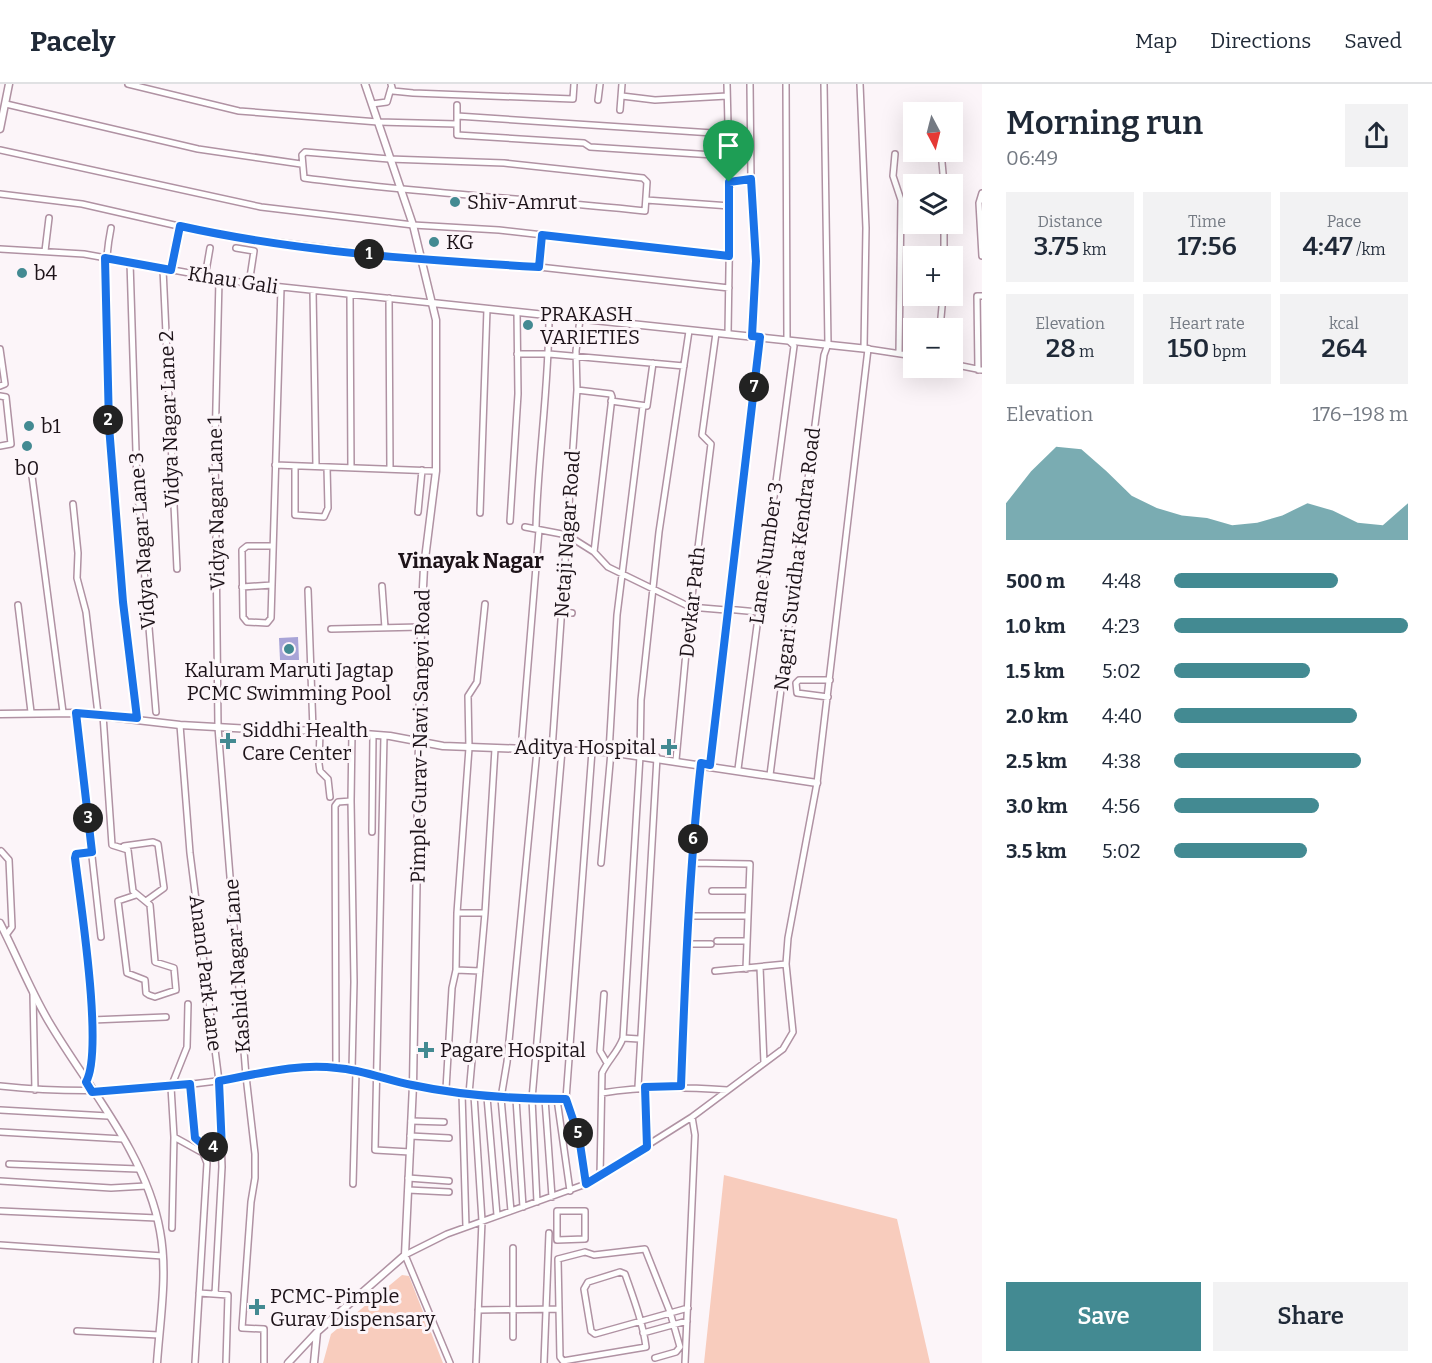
<!DOCTYPE html>
<html lang="en">
<head>
<meta charset="utf-8">
<style>
	body { margin:0; font-family:Bitter,serif; background:#f2f2f3; color:#1f2937; height:100vh; display:flex; flex-direction:column; font-size:22px; white-space:nowrap }
	* { box-sizing:border-box; margin:0 }
	p { font-size:20px; color:#747a83 }
	.icon { flex:none; width:33px; height:33px; fill:none; stroke:currentColor; stroke-width:2; stroke-linecap:round; stroke-linejoin:round }
	.map { position:relative; flex:1; overflow:hidden }
	.details { display:flex; flex-direction:column; background:#fff; width:450px }
	.details>* { flex:none }
	.needle { width:39px; rotate:173deg }
	.fabs { position:absolute; left:903px; top:18px; display:grid; gap:12px }
	.fabs a { display:grid; place-items:center; width:60px; height:60px; border-radius:0px; background:#fff; box-shadow:0 6px 24px #0002; font-size:30px }
	.pin { position:absolute; display:grid; place-items:center; width:51px; height:51px; color:#fff; margin:-62px -26px; border-radius:50% 50% 50% 0; rotate:-45deg; box-shadow:0 0 6px #0007 }
	.pin .icon { rotate:45deg }
	.km { position:absolute; width:30px; height:30px; margin:-15px; border-radius:50%; background:#222; color:#fff; font-size:16px; line-height:30px; text-align:center }
	.round { display:grid; place-items:center; flex:none; width:63px; height:63px; border-radius:0px; background:#f2f2f3 }
	.head { display:flex; align-items:center; justify-content:space-between; height:102px; padding:0 24px }
	h1 { font-size:33px; font-weight:600; line-height:45px }
	.stats { display:grid; grid-template-columns:repeat(3,1fr); gap:9px; height:102px; padding:6px 24px }
	.stats div { display:grid; align-content:center; border-radius:0px; background:#f2f2f3; text-align:center }
	.stats b { font-size:26px; font-weight:600 }
	.stats small { font-size:16px; font-weight:400 }
	.stats p { font-size:16px }
	.chart { height:168px; padding:12px 24px }
	.chart p { display:flex; justify-content:space-between }
	.chart svg { width:100%; height:108px; margin-top:6px; fill:#438a92; opacity:.7 }
	.button { display:flex; gap:12px; margin-top:auto; padding:12px 24px }
	.button a { flex:1; height:69px; border-radius:0px; background:#438a92; color:#fff; font-size:24px; font-weight:600; line-height:69px; text-align:center }
	.button a+a { background:#f2f2f3; color:#1f2937 }
	ul { padding:0 24px; list-style:none; font-size:20px }
	li { display:grid; grid-template-columns:96px 72px 1fr; align-items:center; height:45px }
	li i { height:15px; border-radius:8px; background:#438a92 }
	header { display:flex; align-items:center; gap:36px; box-sizing:border-box; height:84px; padding:0 30px; background:#fff; border-bottom:2px solid #e0e1e3 }
	header strong { font-size:28px }
	nav { display:flex; gap:33px; margin-inline-start:auto; font-size:21px }
	main { display:flex; flex:1; min-height:0 }
	.map>svg:first-child { display:block }
	.green { fill:#f8ccbd }
	.water { fill:#a8a4d7 }
	.lines { fill:none; stroke-linecap:round; stroke-linejoin:round }
	.minor-casing { stroke:#b092a3; stroke-width:8 }
	.tertiary-casing { stroke:#b092a3; stroke-width:9 }
	.minor { stroke:#fff; stroke-width:5 }
	.tertiary { stroke:#fff; stroke-width:6 }
	.route-casing { stroke:#fff; stroke-width:12 }
	.route { stroke:#1a73e8; stroke-width:8 }
	.poi-dot { fill:#438a92; stroke:#fcf5f9; stroke-width:2 }
	.labels { text-anchor:middle; stroke-width:6; stroke-linejoin:round; paint-order:stroke }
	.poi-label { font-size:20px; fill:#1d1319; stroke:#fcf5f9; text-anchor:start }
	.street-label { font-size:20px; fill:#1d1319; stroke:#fcf5f9 }
	.neighbourhood-label { font-size:21px; font-weight:bold; fill:#1d1319; stroke:#fcf5f9 }
</style>
</head>
<body>
<header>
<strong>Pacely</strong>
<nav><a>Map</a><a>Directions</a><a>Saved</a></nav>
</header>
<main>
<div class="map">
<svg width="982" height="1279" viewBox="0 0 982 1279">
	<rect width="100%" height="100%" fill="#fcf5f9"/>
	<!-- green -->
	<path class="green" d="M724 1091 897 1135 930 1279H704Z
		M402 1191 409 1192 443 1279H323L331 1250Z"/>
	<!-- water -->
	<path class="water" d="M298 553 299 576H280L279 554Z"/>
	<g class="lines">
		<defs>
			<path id="minor" d="M128 0 239 27 378 38 457 40
				M391 0 393 7 413 9 573 15 574 0
				M727 0 730 122 728 250
				M750 0 751 95 756 177 752 252
				M860 0 866 144 864 264
				M622 12 655 16 727 12
				M598 16 600 0
				M6 20 198 65 301 80
				M372 20 387 18 391 4
				M457 21V51L584 59 590 63 729 72
				M620 26 622 0
				M457 32 728 50
				M0 66 261 123 413 141 499 146 729 172
				M952 66H956
				M305 68 389 75 504 79 643 94 647 98 645 127C531 115 417 109 304 94L302 71Z
				M941 68 944 100
				M895 70 893 92 901 116 899 269
				M729 97 751 95
				M982 109 979 119 982 172
				M0 110 82 120 196 146 253 155 419 176 539 183 729 204
				M646 116 730 122
				M111 144C102 189 106 234 107 280 110 399 123 516 137 634
				M236 164 254 167 249 200
				M0 165 84 170 245 199 432 219
				M45 167 49 134
				M944 172V140
				M130 178 137 399 156 628
				M539 183 542 151
				M163 185 177 485
				M171 186 180 142
				M205 193 210 164
				M219 196 215 363 218 643 246 992 255 1070V1094L251 1118 242 1244 264 1245V1279
				M313 207 316 382
				M350 211 351 384
				M389 214 390 385
				M940 244 943 212
				M0 265 5 300 0 302
				M517 270H549L684 282
				M952 280 982 286
				M978 286 977 212H982
				M577 306 611 310 612 313 594 468
				M0 312 6 313 11 360 0 362
				M611 317 647 322 653 279
				M275 381 436 387
				M295 382V431L324 433 328 424 327 383
				M32 392 63 628
				M73 420 78 469 77 494 86 528 98 630
				M418 428 422 386
				M480 429 487 225
				M510 437 518 310 517 228
				M525 443 567 451 594 468 608 483 690 523 726 526
				M536 443C538 373 549 302 549 232
				M273 462H247L242 466 243 533 247 538 267 539 271 534 281 204
				M382 502 385 544
				M242 503 272 501
				M308 506 313 646
				M18 521 31 628
				M726 525 758 528
				M562 528 572 529
				M331 545 421 543
				M828 613 797 609 796 599 799 596H830
				M76 629 101 853
				M103 631 112 761 128 766 133 807 150 821 155 878 174 884 176 906 155 913 149 911 146 909 145 896 127 889 118 817 136 811
				M180 641 190 769 219 997 222 1083 215 1210
				M320 646 319 680 320 687 328 695 330 713
				M384 652 375 1066 410 1068
				M521 666 539 446
				M552 666 577 306 576 267 580 235
				M609 668 617 531 643 322
				M676 676 689 536 711 360 702 351 716 249
				M710 681 760 253
				M738 685 794 262 787 255 786 0
				M770 691 824 271 828 260 824 0
				M351 717 354 898 352 986
				M372 748 373 651
				M124 762 153 758 158 760 164 804 146 817
				M1 767 9 776 12 843 6 851
				M601 779 611 668
				M692 779 750 780 746 885
				M712 807H749
				M457 829H485
				M687 832H746
				M717 857H746
				M686 860H711
				M760 883 764 979
				M456 886 480 887
				M715 887 786 880
				M33 909 35 1006
				M604 910 600 967 607 979
				M188 920 187 963 171 1003 174 1053 203 1069 207 1079 195 1279
				M92 936 166 933
				M623 954 639 955
				M336 983 335 722 338 718 351 717 352 649
				M86 998C104 967 80 816 75 774L76 770 92 768
				M190 1000 195 1054 201 1059 222 1066
				M0 1002C75 1010 142 1007 217 997 247 993 276 984 306 983 345 981 376 994 413 1001 464 1011 514 1015 566 1015
				M638 1003 657 673
				M645 1003 647 1063
				M681 1003 687 832 701 679
				M446 1005 452 904 456 886 457 829 469 664 468 612 477 598 485 520
				M462 1009 466 1143
				M602 1009C645 1002 684 1003 727 1006
				M469 1010 485 829 495 665
				M474 1011 482 1137 476 1279
				M487 1013 497 1131
				M516 1015 523 1123
				M545 1015 552 1113
				M557 1015 570 1107
				M0 1026 108 1032
				M411 1037 444 1038
				M0 1048 123 1055
				M410 1052 449 1054
				M9 1080 138 1085
				M600 1092 602 989C608 976 618 968 623 954L640 672 641 616 659 448 689 247
				M408 1094 449 1097
				M0 1097 111 1104 146 1102
				M353 1100 356 987
				M586 1100 579 1053 566 1015 592 667
				M408 1106 449 1108
				M537 1118 532 1015 562 666
				M0 1127 157 1134
				M511 1127 501 1014 507 978 537 666
				M557 1127H585V1155L557 1156Z
				M172 1144 174 1053
				M0 1161 163 1172
				M199 1209 228 1211 226 1279
				M478 1226 559 1225
				M77 1247 159 1251
				M643 1249 687 1237
				M513 1253V1164
				M655 1274 676 1268 680 1263 670 1228 645 1165 594 1171 585 1168 558 1175 560 1273 563 1277 646 1263C643 1239 633 1213 625 1190L620 1188 588 1198 584 1205 591 1247 595 1250 688 1224
				M450 1279 405 1171 447 1150 586 1100 692 1033 783 965 793 948 786 880 788 854 817 699 868 265 914 272
				M544 1279 549 1149
				M685 1279 695 1051 692 1033"/>
			<path id="tertiary" d="M0 45 9 0
				M432 219 868 265
				M0 630 76 629 180 641 289 647 313 646 390 652 443 662 609 668 817 699
				M0 839C17 872 30 906 49 938 88 1004 146 1069 160 1147 168 1190 160 1235 157 1279
				M288 1279 317 1248 405 1171 413 1001 421 543 424 483 436 387V236L413 141 365 0
				M314 1279 317 1248"/>
		</defs>
		<!-- minor casing -->
		<use href="#minor" class="minor-casing"/>
		<!-- tertiary casing -->
		<use href="#tertiary" class="tertiary-casing"/>
		<!-- minor -->
		<use href="#minor" class="minor"/>
		<!-- tertiary -->
		<use href="#tertiary" class="tertiary"/>
	</g>
	<g class="lines">
		<defs>
			<path id="route" d="M751 95 756 177 752 252 760 253 710 681 701 679C689 787 685 895 681 1002L645 1003 647 1063 586 1100 579 1053 566 1015C514 1015 463 1012 412 1001 387 996 363 986 337 984 297 979 258 990 219 997L222 1066 201 1059 195 1054 190 1000 92 1008 86 998C104 967 80 816 75 774L76 770 92 768 76 629 137 634 123 518 109 342 105 174 171 186 180 142C297 168 419 176 539 183L542 151 729 172V98Z"/>
		</defs>
		<!-- route casing -->
		<use href="#route" class="route-casing"/>
		<!-- route -->
		<use href="#route" class="route"/>
	</g>
	<!-- markers -->
	<g class="poi-dot">
		<circle cx="455" cy="118" r="6"/>
		<circle cx="434" cy="158" r="6"/>
		<circle cx="22" cy="189" r="6"/>
		<circle cx="528" cy="241" r="6"/>
		<circle cx="29" cy="342" r="6"/>
		<circle cx="27" cy="362" r="6"/>
		<circle cx="289" cy="565" r="6"/>
		<path d="M225 648h6v6h6v6h-6v6h-6v-6h-6v-6h6z"/>
		<path d="M666 654h6v6h6v6h-6v6h-6v-6h-6v-6h6z"/>
		<path d="M423 957h6v6h6v6h-6v6h-6v-6h-6v-6h6z"/>
		<path d="M254 1214h6v6h6v6h-6v6h-6v-6h-6v-6h6z"/>
	</g>
	<g class="labels">
		<!-- poi labels -->
		<g class="poi-label">
			<text x="467" y="125">Shiv-Amrut</text>
			<text x="446" y="165">KG</text>
			<text x="34" y="196">b4</text>
			<text x="540" y="237">PRAKASH<tspan x="540" dy="23">VARIETIES</tspan></text>
			<text x="41" y="349">b1</text>
			<text x="27" y="391" text-anchor="middle">b0</text>
			<text x="289" y="593" text-anchor="middle">Kaluram Maruti Jagtap<tspan x="289" dy="23">PCMC Swimming Pool</tspan></text>
			<text x="242" y="653">Siddhi Health<tspan x="242" dy="23">Care Center</tspan></text>
			<text x="656" y="670" text-anchor="end">Aditya Hospital</text>
			<text x="440" y="973">Pagare Hospital</text>
			<text x="270" y="1219">PCMC-Pimple<tspan x="270" dy="23">Gurav Dispensary</tspan></text>
		</g>
		<!-- street labels -->
		<g class="street-label">
			<text transform="translate(233 196) rotate(9)" y="7">Khau Gali</text>
			<text transform="translate(169 335) rotate(-92)" y="7">Vidya Nagar Lane 2</text>
			<text transform="translate(216 419) rotate(-91)" y="7">Vidya Nagar Lane 1</text>
			<text transform="translate(567 450) rotate(-86)" y="7">Netaji Nagar Road</text>
			<text transform="translate(142 457) rotate(-94)" y="7">Vidya Nagar Lane 3</text>
			<text transform="translate(766 469) rotate(-82)" y="7">Lane Number 3</text>
			<text transform="translate(797 475) rotate(-83)" y="7">Nagari Suvidha Kendra Road</text>
			<text transform="translate(692 518) rotate(-84)" y="7">Devkar Path</text>
			<text transform="translate(420 652) rotate(-89)" y="7">Pimple Gurav-Navi Sangvi Road</text>
			<text transform="translate(237 882) rotate(-94)" y="7">Kashid Nagar Lane</text>
			<text transform="translate(206 889) rotate(83)" y="7">Anand Park Lane</text>
		</g>
		<!-- neighbourhood labels -->
		<g class="neighbourhood-label">
			<text x="471" y="484">Vinayak Nagar</text>
		</g>
	</g>
</svg>
<div class="fabs">
<a><svg class="needle" viewBox="-14 -14 28 28"><path d="M0-13l5 13h-10z" fill="#e53935"/><path d="M0 13l5-13h-10z" fill="#747a83"/></svg></a>
<a><svg class="icon" aria-label="layers" viewBox="0 0 24 24"><path d="M12 4l9 5-9 5-9-5zM3 14l9 5 9-5"/></svg></a>
<a>+</a>
<a>−</a>
</div>
<div class="pin" style="left:729px;top:98px;background:#1e9e55"><svg class="icon" aria-label="arrive" viewBox="0 0 24 24"><path d="M6 21V4h12l-3 4 3 4H6"/></svg></div>
<b class="km" style="left:369px;top:170px">1</b>
<b class="km" style="left:108px;top:336px">2</b>
<b class="km" style="left:88px;top:734px">3</b>
<b class="km" style="left:213px;top:1063px">4</b>
<b class="km" style="left:578px;top:1049px">5</b>
<b class="km" style="left:693px;top:755px">6</b>
<b class="km" style="left:754px;top:303px">7</b>
</div>
<section class="details">
<div class="head"><div><h1>Morning run</h1><p>06:49</p></div><a class="round"><svg class="icon" aria-label="share" viewBox="0 0 24 24"><path d="M12 15V3M7 8l5-5 5 5M5 13v7h14v-7"/></svg></a></div>
<div class="stats">
<div><p>Distance</p><b>3.75<small> km</small></b></div>
<div><p>Time</p><b>17:56</b></div>
<div><p>Pace</p><b>4:47<small> /km</small></b></div>
</div>
<div class="stats">
<div><p>Elevation</p><b>28<small> m</small></b></div>
<div><p>Heart rate</p><b>150<small> bpm</small></b></div>
<div><p>kcal</p><b>264</b></div>
</div>
<div class="chart"><p><span>Elevation</span>176–198 m</p>
<svg viewBox="0 0 160 44" preserveAspectRatio="none"><path d="M0 44V29L10 16L20 6L30 7L40 16L50 26L60 31L70 34L80 35L90 38L100 37L110 34L120 29L130 32L140 37L150 38L160 29V44z"/></svg>
</div>
<ul>
<li><b>500 m</b>4:48<i style="width:70%"></i></li>
<li><b>1.0 km</b>4:23<i style="width:100%"></i></li>
<li><b>1.5 km</b>5:02<i style="width:58%"></i></li>
<li><b>2.0 km</b>4:40<i style="width:78%"></i></li>
<li><b>2.5 km</b>4:38<i style="width:80%"></i></li>
<li><b>3.0 km</b>4:56<i style="width:62%"></i></li>
<li><b>3.5 km</b>5:02<i style="width:57%"></i></li>
</ul>
<div class="button"><a>Save</a><a>Share</a></div>
</section>
</main>
</body>
</html>
